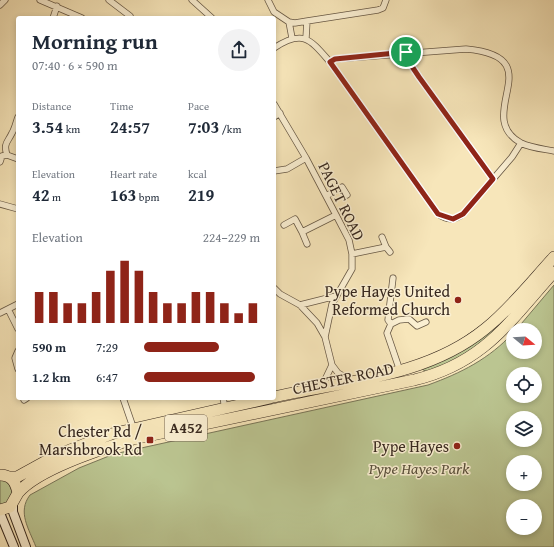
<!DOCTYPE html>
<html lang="en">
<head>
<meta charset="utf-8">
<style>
	body { margin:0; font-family:"Gentium Book Plus",serif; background:#f2f2f3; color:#1f2937; height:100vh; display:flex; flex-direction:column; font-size:15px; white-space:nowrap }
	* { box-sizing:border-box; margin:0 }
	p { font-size:13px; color:#747a83 }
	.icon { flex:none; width:22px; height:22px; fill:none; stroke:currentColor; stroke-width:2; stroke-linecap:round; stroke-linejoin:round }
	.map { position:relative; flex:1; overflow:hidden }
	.drawer { position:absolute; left:16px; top:16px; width:260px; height:384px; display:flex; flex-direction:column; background:#fff; border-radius:4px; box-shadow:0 2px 6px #0003 }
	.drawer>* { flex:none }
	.needle { width:26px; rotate:108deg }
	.tools { position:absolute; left:506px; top:323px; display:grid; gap:8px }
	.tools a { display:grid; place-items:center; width:36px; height:36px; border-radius:50%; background:#fff; box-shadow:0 2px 6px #0003; font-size:20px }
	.pin { position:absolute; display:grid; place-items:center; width:34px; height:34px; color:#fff; margin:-17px; border:2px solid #fff; border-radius:50%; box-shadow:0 1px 4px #0007 }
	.round { display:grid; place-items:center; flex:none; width:42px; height:42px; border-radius:21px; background:#f2f2f3 }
	.headline { display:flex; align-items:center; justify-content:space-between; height:68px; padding:0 16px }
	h1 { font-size:22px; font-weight:600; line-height:30px }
	.stats { display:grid; grid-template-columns:repeat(3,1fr); gap:6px; height:68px; padding:4px 16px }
	.stats div { display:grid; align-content:center }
	.stats b { font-size:17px; font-weight:600 }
	.stats small { font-size:11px; font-weight:400 }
	.stats p { font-size:11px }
	.chart { height:112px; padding:8px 16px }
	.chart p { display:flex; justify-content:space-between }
	.chart svg { width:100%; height:72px; margin-top:4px; stroke:#8f2418; stroke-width:6 }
	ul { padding:0 16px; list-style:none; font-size:13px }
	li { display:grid; grid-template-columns:64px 48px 1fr; align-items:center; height:30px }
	li i { height:10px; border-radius:5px; background:#8f2418 }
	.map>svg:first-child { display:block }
	.green { fill:#bbc591; stroke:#797658; fill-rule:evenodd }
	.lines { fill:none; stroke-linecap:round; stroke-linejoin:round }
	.street-casing { stroke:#675845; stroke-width:7 }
	.secondary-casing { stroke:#37281e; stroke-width:10 }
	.highway-casing { stroke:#37281e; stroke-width:12 }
	.street { stroke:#faefd2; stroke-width:5.5 }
	.secondary { stroke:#faefd2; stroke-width:8 }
	.highway { stroke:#f7e6ba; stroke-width:11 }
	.route-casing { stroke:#fff; stroke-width:8 }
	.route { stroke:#8f2418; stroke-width:5 }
	.poi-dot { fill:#8f2418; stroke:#faefd2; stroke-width:1.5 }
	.labels { text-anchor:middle; stroke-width:3; stroke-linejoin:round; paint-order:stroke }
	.shield { fill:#faefd2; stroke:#726454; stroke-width:1 }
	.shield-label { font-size:15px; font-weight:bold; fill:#37281e }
	.street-label { font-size:16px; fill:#37281e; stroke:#faefd2 }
	.poi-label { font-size:16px; fill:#37281e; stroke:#faefd2; text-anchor:end }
	.park-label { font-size:16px; font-style:italic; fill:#584f3b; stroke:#faefd2 }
</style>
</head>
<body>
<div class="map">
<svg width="554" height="547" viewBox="0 0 554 547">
	<rect width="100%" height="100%" fill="#f7e6ba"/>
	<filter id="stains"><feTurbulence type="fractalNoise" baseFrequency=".005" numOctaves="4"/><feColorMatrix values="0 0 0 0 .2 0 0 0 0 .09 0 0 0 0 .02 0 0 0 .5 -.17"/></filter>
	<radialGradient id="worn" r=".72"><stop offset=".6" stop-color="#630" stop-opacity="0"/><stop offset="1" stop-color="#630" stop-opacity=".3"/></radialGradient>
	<!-- green -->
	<path class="green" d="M554 285V547H36C29 529 17 512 30 495L79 468 114 454 428 385C461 373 489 359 513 333V352H535V330H516ZM513 374H535V396H513ZM513 418H535V440H513ZM513 462H535V484H513ZM513 506H535V528H513Z
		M522 297 507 322 459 359 427 372 420 368Z
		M0 480 8 481 12 492 7 503 0 507Z"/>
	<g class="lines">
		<defs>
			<path id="street" d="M40 0 82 18
				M109 0 130 16 128 18
				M192 0 212 18
				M268 0 274 12 289 22 292 38
				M0 5 5 0
				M53 18 57 6
				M289 22 295 23 307 21
				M306 38 307 21 378 10 383 8 386 0
				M274 48C303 29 310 39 330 62L438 214C447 220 454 221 463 214L512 157 521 143
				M406 52 411 65 419 77 493 179
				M330 62 335 59 466 49C554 57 471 115 521 143 531 148 544 149 554 151
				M274 104 306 158 336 215 349 240 352 254V269L332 304 325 337
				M274 117 280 113
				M7 155C3 143 8 142 12 133 15 128 16 122 18 117
				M7 155 18 159
				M0 162 2 156 7 155
				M274 171 287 169 306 158
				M326 196 342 187 347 195
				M0 204 18 209
				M284 225 295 219 302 232
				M307 244 302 232 336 215
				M386 247 390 252
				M352 254 386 247 382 237
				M393 278 388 320 391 324 387 333 400 371
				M274 288 280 294 300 305 317 323 325 337 332 365 338 373 352 381
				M300 305 336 296
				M8 309 18 329
				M0 313 18 304
				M391 324 399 320 409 319 417 326 426 322
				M18 351 15 358 18 369
				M322 386 332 365
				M123 398 133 427
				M223 398 225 408
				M24 400 27 398"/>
			<path id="secondary" d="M13 502V512L26 547
				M0 513 14 547"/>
			<path id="highway" d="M274 397C345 381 426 377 485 329 511 308 532 281 554 257
				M0 475C12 475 16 483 18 493L10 507 0 510
				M10 477H17L57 455 111 434 270 398
				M18 493C38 469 102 449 133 439L414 380C484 363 509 322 554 272"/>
		</defs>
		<!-- street casing -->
		<use href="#street" class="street-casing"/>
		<!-- secondary casing -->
		<use href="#secondary" class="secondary-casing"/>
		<!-- highway casing -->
		<use href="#highway" class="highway-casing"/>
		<!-- street -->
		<use href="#street" class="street"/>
		<!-- secondary -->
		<use href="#secondary" class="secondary"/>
		<!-- highway -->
		<use href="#highway" class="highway"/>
	</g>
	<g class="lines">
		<defs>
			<path id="route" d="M406 52 411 65 419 77 493 179 463 214 453 219 438 214 330 62 335 59Z"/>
		</defs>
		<!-- route casing -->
		<use href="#route" class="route-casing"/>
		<!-- route -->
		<use href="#route" class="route"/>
	</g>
	<!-- markers -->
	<g class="poi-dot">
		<circle cx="458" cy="300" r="4"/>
		<rect x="146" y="436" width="8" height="8" rx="2"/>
		<circle cx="457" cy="446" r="4"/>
	</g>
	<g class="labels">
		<!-- shield labels -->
		<rect class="shield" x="165" y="415" width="42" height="26" rx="3"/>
		<g class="shield-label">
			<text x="186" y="433">A452</text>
		</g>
		<!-- street labels -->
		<g class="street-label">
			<text transform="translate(342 201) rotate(64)" y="6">PAGET ROAD</text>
			<text transform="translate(343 378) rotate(-12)" y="6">CHESTER ROAD</text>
		</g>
		<!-- poi labels -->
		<g class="poi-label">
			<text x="450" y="297">Pype Hayes United<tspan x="450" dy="18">Reformed Church</tspan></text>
			<text x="142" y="437">Chester Rd /<tspan x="142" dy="18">Marshbrook Rd</tspan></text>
			<text x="449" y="452">Pype Hayes</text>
		</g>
		<!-- park labels -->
		<g class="park-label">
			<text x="419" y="474">Pype Hayes Park</text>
		</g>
	</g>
	<rect width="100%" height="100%" filter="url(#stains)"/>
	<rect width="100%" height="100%" fill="url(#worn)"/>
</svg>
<div class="tools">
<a><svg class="needle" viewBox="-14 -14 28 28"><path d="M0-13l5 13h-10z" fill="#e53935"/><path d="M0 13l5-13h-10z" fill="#747a83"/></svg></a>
<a><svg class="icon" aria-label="locate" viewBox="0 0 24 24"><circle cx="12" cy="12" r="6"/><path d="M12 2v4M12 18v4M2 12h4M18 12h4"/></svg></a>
<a><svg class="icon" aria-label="layers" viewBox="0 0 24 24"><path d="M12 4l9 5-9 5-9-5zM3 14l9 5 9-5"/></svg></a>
<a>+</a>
<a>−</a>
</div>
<div class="pin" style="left:406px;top:52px;background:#1e9e55"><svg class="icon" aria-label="arrive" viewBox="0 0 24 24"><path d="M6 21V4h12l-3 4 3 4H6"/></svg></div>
<section class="drawer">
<div class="headline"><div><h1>Morning run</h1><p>07:40 · 6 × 590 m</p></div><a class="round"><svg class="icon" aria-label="share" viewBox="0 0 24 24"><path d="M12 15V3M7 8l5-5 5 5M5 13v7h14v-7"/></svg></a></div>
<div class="stats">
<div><p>Distance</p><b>3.54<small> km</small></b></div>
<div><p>Time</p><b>24:57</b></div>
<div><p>Pace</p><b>7:03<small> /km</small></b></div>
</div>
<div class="stats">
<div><p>Elevation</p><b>42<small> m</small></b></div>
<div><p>Heart rate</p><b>163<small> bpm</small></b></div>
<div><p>kcal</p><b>219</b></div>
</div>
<div class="chart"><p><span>Elevation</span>224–229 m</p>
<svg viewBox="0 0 160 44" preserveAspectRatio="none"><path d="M5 44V25M15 44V25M25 44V32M35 44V32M45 44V25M55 44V12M65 44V6M75 44V12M85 44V25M95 44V32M105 44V32M115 44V25M125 44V25M135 44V32M145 44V38M155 44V32"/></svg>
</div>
<ul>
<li><b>590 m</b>7:29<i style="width:65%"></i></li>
<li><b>1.2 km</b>6:47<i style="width:96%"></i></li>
</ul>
</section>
</div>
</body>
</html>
